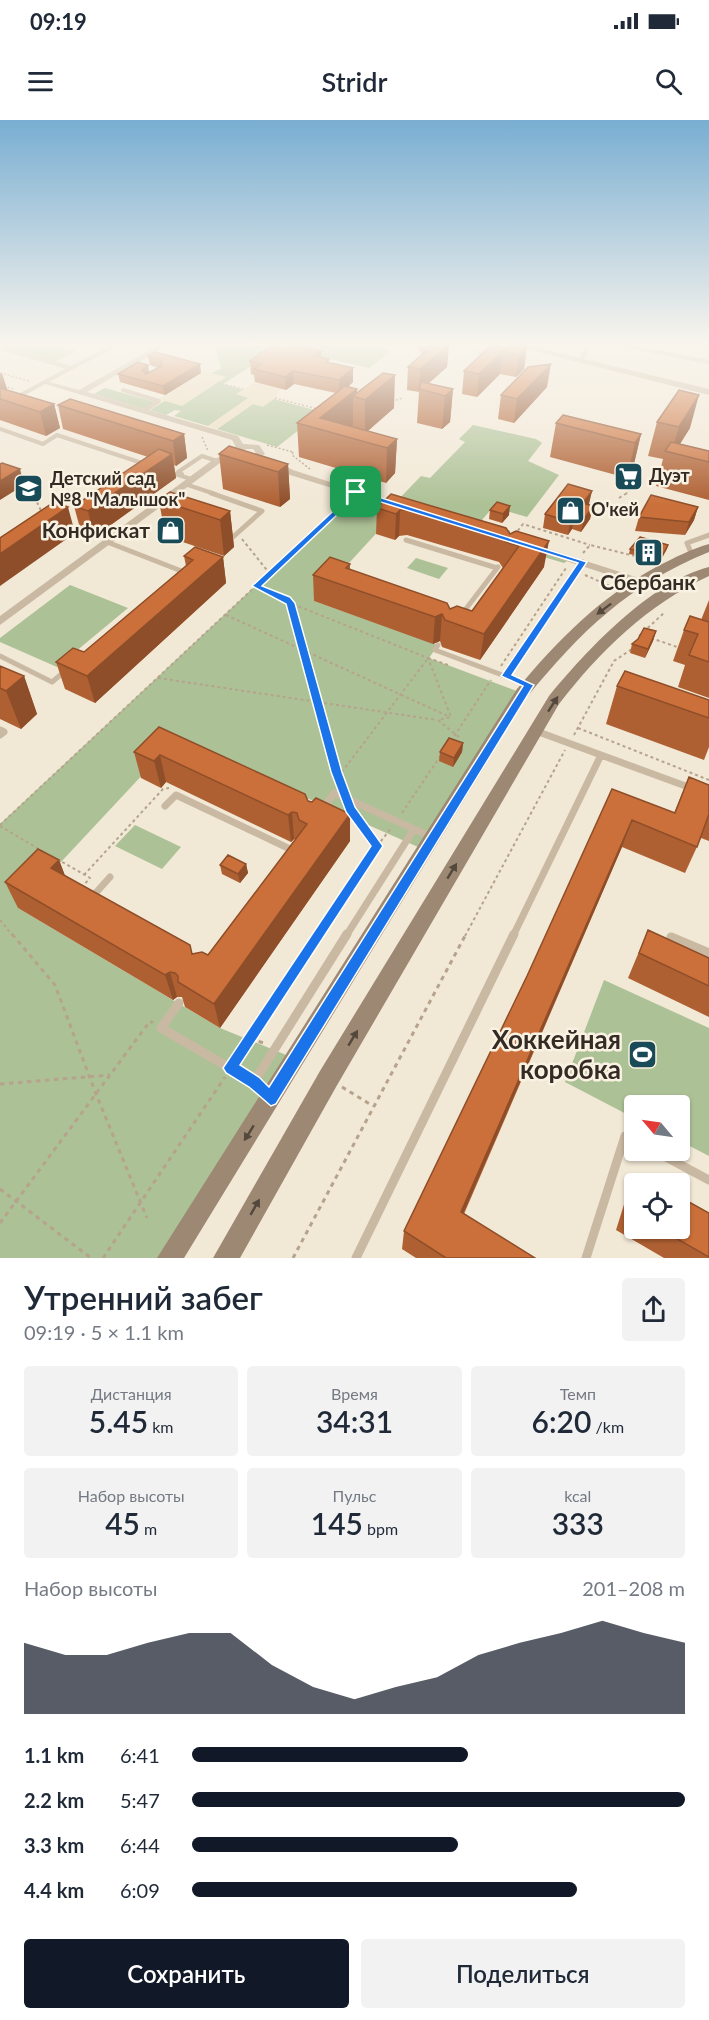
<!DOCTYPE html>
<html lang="ru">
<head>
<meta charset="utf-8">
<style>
	body { margin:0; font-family:Lato,sans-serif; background:#f2f2f3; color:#1f2937; height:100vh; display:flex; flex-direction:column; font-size:22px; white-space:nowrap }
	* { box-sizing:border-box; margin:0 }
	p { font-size:20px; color:#747a83 }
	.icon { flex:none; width:33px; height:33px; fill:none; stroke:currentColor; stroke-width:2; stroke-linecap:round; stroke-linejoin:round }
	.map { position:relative; height:1138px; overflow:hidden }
	.drawer { display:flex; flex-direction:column; background:#fff; flex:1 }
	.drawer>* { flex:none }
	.needle { width:39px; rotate:299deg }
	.buttons { position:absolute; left:624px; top:975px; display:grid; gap:12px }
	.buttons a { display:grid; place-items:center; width:66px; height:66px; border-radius:6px; background:#fff; box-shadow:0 2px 4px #0004; font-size:30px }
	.pin { position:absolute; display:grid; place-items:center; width:51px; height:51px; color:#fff; margin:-26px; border-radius:12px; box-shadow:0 3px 9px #0006 }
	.round { display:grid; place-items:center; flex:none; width:63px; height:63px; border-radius:6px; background:#f2f2f3 }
	.headline { display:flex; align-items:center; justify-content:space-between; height:102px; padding:0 24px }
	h1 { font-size:33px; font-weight:600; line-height:45px }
	.metrics { display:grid; grid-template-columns:repeat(3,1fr); gap:9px; height:102px; padding:6px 24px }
	.metrics div { display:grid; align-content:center; border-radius:6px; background:#f2f2f3; text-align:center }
	.metrics b { font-size:30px; font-weight:600 }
	.metrics small { font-size:16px; font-weight:400 }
	.metrics p { font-size:16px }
	.chart { height:168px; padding:12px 24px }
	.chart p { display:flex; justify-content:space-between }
	.chart svg { width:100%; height:108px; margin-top:6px; fill:#111827; opacity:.7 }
	.button { display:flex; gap:12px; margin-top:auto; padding:12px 24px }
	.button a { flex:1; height:69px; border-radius:6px; background:#111827; color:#fff; font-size:24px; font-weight:600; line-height:69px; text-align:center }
	.button a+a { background:#f2f2f3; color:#1f2937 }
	ul { padding:0 24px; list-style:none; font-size:20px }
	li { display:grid; grid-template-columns:96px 72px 1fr; align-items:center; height:45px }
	li i { height:15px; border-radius:8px; background:#111827 }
	.status { display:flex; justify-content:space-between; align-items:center; height:42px; padding:0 30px; background:#fff; direction:ltr }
	.status svg { height:16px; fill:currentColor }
	header { display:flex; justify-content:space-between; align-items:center; height:78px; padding:0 24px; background:#fff; font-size:27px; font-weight:600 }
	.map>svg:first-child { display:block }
	.green { fill:#adc196 }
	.plaza { fill:#ebdcbc }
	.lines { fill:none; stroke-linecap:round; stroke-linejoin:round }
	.path-far2 { stroke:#b5a38c; stroke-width:1.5; stroke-dasharray:2 2; stroke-linecap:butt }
	.path-far1 { stroke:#b5a38c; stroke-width:2; stroke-dasharray:3 3; stroke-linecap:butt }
	.path { stroke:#b5a38c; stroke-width:3; stroke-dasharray:4.5 4.5; stroke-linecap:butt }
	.service-far3 { stroke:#cab9a2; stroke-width:4 }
	.service-far2 { stroke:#cab9a2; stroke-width:5 }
	.service-far1 { stroke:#cab9a2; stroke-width:7 }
	.service { stroke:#cab9a2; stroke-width:9 }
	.minor { fill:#cab9a2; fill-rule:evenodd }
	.tertiary { fill:#cab9a2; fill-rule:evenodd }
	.secondary { fill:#9d8873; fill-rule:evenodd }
	.wall { fill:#af6032 }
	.shaded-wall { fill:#8e4e29 }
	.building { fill:#cb703a; stroke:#8e4e29; stroke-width:1.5 }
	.oneway { fill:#54473c }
	.route { fill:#1a73e8; stroke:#fff; stroke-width:1.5; fill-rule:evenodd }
	.labels { text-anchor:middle; stroke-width:5; stroke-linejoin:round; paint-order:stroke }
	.far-poi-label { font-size:18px; font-weight:bold; fill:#342b25; stroke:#f9f2e2; text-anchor:start }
	.poi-label { font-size:21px; font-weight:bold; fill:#342b25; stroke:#f9f2e2; text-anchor:end }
	.near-poi-label { font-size:26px; font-weight:bold; fill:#342b25; stroke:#f9f2e2; text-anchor:end }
</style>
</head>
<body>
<div class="status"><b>09:19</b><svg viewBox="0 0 49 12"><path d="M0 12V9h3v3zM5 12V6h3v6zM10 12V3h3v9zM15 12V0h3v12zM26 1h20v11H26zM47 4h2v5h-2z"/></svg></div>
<header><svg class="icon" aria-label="menu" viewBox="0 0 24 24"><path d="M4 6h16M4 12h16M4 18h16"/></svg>Stridr<svg class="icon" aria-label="search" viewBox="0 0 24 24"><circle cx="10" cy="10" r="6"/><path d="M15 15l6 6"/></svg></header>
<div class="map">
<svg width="709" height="1138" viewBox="0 0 709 1138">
	<rect width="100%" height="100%" fill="#f2e8d6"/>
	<!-- green -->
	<path class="green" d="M5 225H54L76 231 55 242 2 227Z
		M215 225H260L273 232 223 264 243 270 237 274 249 278 208 306 174 296 181 291 175 290 166 295 150 290 208 254 221 249Z
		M300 225H368L391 231 369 248 293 230Z
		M105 268 155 282 145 289 94 274Z
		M274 279 322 292 277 327 217 309 253 284 263 286Z
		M473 305 536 319 542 323 528 341 559 355 527 397 493 387 477 406 396 382 421 356 430 358 465 322 459 319Z
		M356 372 571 438 564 443 395 393 314 481 438 525 429 538 522 573 425 730 175 620 18 788 220 908 296 939 170 1138H0V704Z
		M416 438 448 448 439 459 407 448Z
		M70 465 128 488 57 547 0 522V518Z
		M135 705 181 727 162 749 115 726Z
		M604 860 709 908V1036L680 1021V986H634V998L565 962Z"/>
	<!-- plaza -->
	<path class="plaza" d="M204 251 226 257 182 286 159 279Z
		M255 262 282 266 275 278 263 287 253 284 217 309 208 306 248 278 236 274Z"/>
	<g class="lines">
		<!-- path-far2 -->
		<path class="path-far2" d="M118 225 126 227 130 225
			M465 225 481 234
			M171 230 179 225
			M0 253 29 261
			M218 263 244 269
			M0 265 13 269
			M275 278 318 289
			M392 281 404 278
			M202 317 208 331
			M267 325 293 332
			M293 332 292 335 310 349
			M626 374 633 365"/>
		<!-- path-far1 -->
		<path class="path-far1" d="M619 378 627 373
			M37 382 42 393
			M507 411 516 413 523 404 590 425
			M242 419 270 454
			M583 433 590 425 655 441
			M585 455 612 467
			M256 466 287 479 290 483 428 538 451 597 438 600 459 617
			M290 483 341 665
			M226 495 450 597
			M651 518 680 528
			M637 522 640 515 664 493
			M428 538 448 545
			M501 546 566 448
			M158 558 437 600
			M578 608 709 660
			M574 615 614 541 632 529
			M451 621 491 560
			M338 657 429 537
			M402 693 441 635
			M0 705 350 378
			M0 706 52 737
			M377 726 392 707
			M57 739 90 758 83 766
			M84 755 163 669 169 668
			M0 800 13 816
			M317 816 377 726 353 692
			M465 816 565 630"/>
		<!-- path -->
		<path class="path" d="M12 814 55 865 96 974 147 1098
			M250 919 267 924
			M236 939 318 814
			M0 964 110 955
			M342 967 373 986
			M0 1069 91 1138
			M0 1103 150 901 153 903
			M103 1138 225 957
			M293 1138 466 814"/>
		<!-- service-far3 -->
		<path class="service-far3" d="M622 225 709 242
			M0 228 71 248 15 278
			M581 240 589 225
			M71 248 112 227 106 225
			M123 270 159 281 144 291
			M0 309 43 324 57 315 145 344
			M169 352 191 359
			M182 354 178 352 202 336 217 341
			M185 364 215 374"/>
		<!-- service-far2 -->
		<path class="service-far2" d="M211 373 262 391 233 417 227 415
			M406 420 497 448
			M107 422 184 452 181 455
			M692 435 687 423 709 415
			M462 494 498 447
			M438 525 435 530 529 565
			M0 536 52 562 65 551
			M506 556 583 442"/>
		<!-- service-far1 -->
		<path class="service-far1" d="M0 610 4 612 0 615
			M601 635 691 668
			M165 686 176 675 292 730
			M322 690 334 673 432 717
			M97 778 93 776 110 757
			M346 816 414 709
			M513 816 601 635 536 611"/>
		<!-- service -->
		<path class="service" d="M671 817 709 833
			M179 883 161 908 254 962 268 976
			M254 962 347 814
			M653 1030 709 1060
			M356 1138 514 814
			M586 1138 625 1016 634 1021"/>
		<!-- minor -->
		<path class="minor" d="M159 225H168L87 272 238 316 243 324 259 325 265 334 248 343 232 338 220 343 0 505V496L214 339 231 333 232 328 236 327 232 320 42 263 46 261 79 270ZM247 329H253L256 333 247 337 239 335V331Z
			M273 340 293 350 404 386 399 389 396 388 287 354 270 345 269 343Z
			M533 424 673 469 674 471 673 473H665L529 429 528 427Z"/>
		<!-- tertiary -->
		<path class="tertiary" d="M510 225H526L709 269V275Z"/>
		<!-- secondary -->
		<path class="secondary" d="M709 424V432C628 465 581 511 527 577L184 1138H157L517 569C558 520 600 477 658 446 674 438 691 429 709 424Z
			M709 447V456C647 485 601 530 559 584L336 967 240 1138H213L320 951 549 576C586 531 650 462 709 447Z"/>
	</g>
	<!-- wall -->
	<path class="wall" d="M416 225H449L447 247 429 263 453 269 450 302 442 309 417 303 419 272 407 270 408 247 422 234Z
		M527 226 524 249 516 257 500 254 477 277 462 274 464 251 507 228Z
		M287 229 321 231V237L329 239V243L353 248V262L348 267 357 274 394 288 368 311 397 319 395 353 386 363 299 337 297 303 336 273 294 264 286 270 255 262 254 255 251 254 250 241Z
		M148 236 201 253 165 275 120 262 118 254 149 252 158 248 150 245Z
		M0 252 7 270 54 284 60 308 46 316 0 300Z
		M547 267 514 303 498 299 501 275Z
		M58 285 184 314 187 338 176 346 174 345 176 358 94 417 81 412 74 386 148 337 63 309Z
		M657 302 690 308 680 324 709 331V380L656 366 663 339 648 336Z
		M556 303 641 314 633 348 627 358 550 337Z
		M219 334 288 344 290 379 280 387 223 369Z
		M592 371 588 385 593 386 590 399 581 412 572 409 568 415 543 408 545 394Z
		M391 374 510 414 544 447 480 540 442 527 440 521 433 524 314 481 313 455 350 444V450L450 489 472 491 503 448 499 442 407 415 399 416 395 420 376 414 377 388Z
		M159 380 230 391 234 427 224 436 165 416Z
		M698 387 694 400 685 415 635 411 639 397Z
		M490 390 509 395 502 403 489 399Z
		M668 425 667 429 661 440 629 434 630 429Z
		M184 436 223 437 226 463 95 583 65 569 56 542 84 532 186 446Z
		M709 480V578L678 567 685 545 673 541 684 510 701 500Z
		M656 511 653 521 645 538 630 533 632 524Z
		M0 546 24 556 37 594 21 609 0 599Z
		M617 566 709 580V627L704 640 606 604Z
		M159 607 308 681 350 694V721L220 908 185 887 182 877H177L173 880 18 788 5 762 59 740 65 756 192 834 208 835 296 719H294L291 722 166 662 161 668 141 658 134 632Z
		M463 623 462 632 453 647 439 641 440 632Z
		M689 657 709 665V721L701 718 685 753 622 727 464 1094 535 1138H416L402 1129 404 1111 527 856 612 669 674 693Z
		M246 744 248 753 240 763 222 754 220 745Z
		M648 810 709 838V897L628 858Z
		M634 1064V1108H680L709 1093V1138H664L616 1110 627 1075Z"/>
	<!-- shaded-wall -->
	<path class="shaded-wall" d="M448 225H449L447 247 421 270 419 269V272L420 249Z
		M527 226 524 249 516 257 519 235Z
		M321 231V244L314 236Z
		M503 231 500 254 477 277 479 254Z
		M200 244 201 253 165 275 163 266Z
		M551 244 547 267 514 303 517 279Z
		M148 245 149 253 144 258 142 250Z
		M353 248V262L339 274V260Z
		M293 251 294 264 286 270 285 257Z
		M2 253 8 272 0 277V254Z
		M395 255 394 288 365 313V280Z
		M357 269V277L353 276V305L341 315 320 298Z
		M453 269 450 302 442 309 445 276Z
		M699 275 690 308 674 333H671L679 307Z
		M54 284 60 308 46 316 40 292Z
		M184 314 187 338 176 346 173 321Z
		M641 314 633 348 627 358 635 323Z
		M397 319 395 353 386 363 387 328Z
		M172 334 176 358 94 417 88 391Z
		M288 344 290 379 280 387 278 352Z
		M20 349 24 365 0 380V361Z
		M592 371 589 384 580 396 583 383Z
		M510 386 509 395 502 403 503 394Z
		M593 386 590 399 581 412 584 399Z
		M68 387 75 413 0 466V434Z
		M698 387 694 400 685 415 689 402Z
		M400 390 399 416 395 420 396 394Z
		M230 391 234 427 224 436 220 400Z
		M575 396 572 409 568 415 570 402Z
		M549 421 544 447 480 540 484 514Z
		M223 437 226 463 95 583 87 556Z
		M442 494 440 521 433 524 435 497Z
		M656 511 653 521 645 538 648 529Z
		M24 556 37 594 21 609 6 571Z
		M463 623 462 632 453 647 454 638Z
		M160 635 166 662 161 668 154 641Z
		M292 692 294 719 291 722 288 695Z
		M350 694V721L220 908 214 884Z
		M632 700 622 727 456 1110 461 1092Z
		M59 740 69 766 51 748Z
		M246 744 248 753 240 763 238 754Z
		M170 852 177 877 173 880 165 855Z"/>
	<!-- building -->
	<path class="building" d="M272 225 287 229 291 225H297L321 231 314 236 329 239 326 242 353 248 339 260 293 251 285 257 254 249 261 244 250 241Z
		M433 225H448L420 249 408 247Z
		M491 225 507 228 509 225H522L527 226 519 235 503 231 479 254 464 251Z
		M155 232 200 244 163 266 118 254 138 242 148 245 142 250 146 254 162 246 161 240 148 236Z
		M551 244 517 279 501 275 528 247Z
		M383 253 395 255 365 280 353 276Z
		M421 262 453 269 445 276 419 269Z
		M345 266 357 269 320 298 397 319 387 328 297 303Z
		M0 268 54 284 40 292 0 279Z
		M679 270 699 275 679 307 657 302Z
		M70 279 184 314 173 321 58 285Z
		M563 295 641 314 635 323 556 303Z
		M671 322 709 331V342L665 331Z
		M229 326 288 344 278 352 219 334Z
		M159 329 172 334 88 391 74 386Z
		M2 343 20 349 0 361V344Z
		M568 364 592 371 583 383 593 386 584 399 575 396 570 402 545 394Z
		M170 372 230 391 220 400 159 380Z
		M391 374 506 408 510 414 516 411 549 421 484 514 445 500 442 494 435 497 313 455 330 437 350 444 346 448 447 483 450 489 457 486 472 491 519 426 506 422 503 416 409 390H400L396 394 377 388Z
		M651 375 698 387 689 402 639 397Z
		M54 382 68 387 0 434V418Z
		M497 382 510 386 503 394 490 390Z
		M640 417 668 425 662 436 630 429Z
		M195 427 223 437 87 556 56 542 73 528 84 532 193 440 184 436Z
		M690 496 709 502V542L689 535 698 514 684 510Z
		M644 508 656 511 648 529 632 524 638 519Z
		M0 546 24 556 6 571 0 568Z
		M625 551 709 580V598L617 566Z
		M159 607 305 674 308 681 312 682 316 678 350 694 214 884 178 862V856L175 853 170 852 165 855 5 762 38 729 59 740 51 748 190 825 192 834 202 832 208 835 307 704 299 700 297 693 292 692 288 695 160 635 154 641 134 632Z
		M449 618 463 623 454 638 440 632Z
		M689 657 709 665V694L697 727 632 700 461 1092 535 1138H446L404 1111 527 856 612 669 675 693Z
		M228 735 246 744 238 754 220 745Z
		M648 810 709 838V866L639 833Z
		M640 1055 655 1064H638Z
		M634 1075V1095L629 1092Z
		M680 1077 709 1093V1137L658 1108H680Z"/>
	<!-- one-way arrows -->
	<defs><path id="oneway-solid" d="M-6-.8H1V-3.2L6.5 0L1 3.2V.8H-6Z" transform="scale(1.5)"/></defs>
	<g class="oneway">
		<use href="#oneway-solid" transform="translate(604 489) rotate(143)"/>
		<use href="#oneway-solid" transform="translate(553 584) rotate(-57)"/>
		<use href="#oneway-solid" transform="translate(452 751) rotate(-59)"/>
		<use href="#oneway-solid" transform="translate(353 918) rotate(-59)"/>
		<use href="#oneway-solid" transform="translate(249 1013) rotate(122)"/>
		<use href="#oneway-solid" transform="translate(255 1087) rotate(-60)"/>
	</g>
	<!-- sky -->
	<linearGradient id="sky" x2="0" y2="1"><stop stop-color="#79aed2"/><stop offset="0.58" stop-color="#f9f5ed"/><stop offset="1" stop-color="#f9f5ed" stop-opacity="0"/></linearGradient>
	<rect width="709" height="385" fill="url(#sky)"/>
	<!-- route -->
	<path class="route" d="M356 370 587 442 512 555 534 565 276 984 271 986 249 967 226 953 223 948 371 726 346 692 331 652 286 484 252 466ZM358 375 578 443 501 556 523 566 269 967 259 957 240 945 383 726 355 687 342 652 295 483 290 477 262 466Z"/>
	<!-- icons -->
	<defs>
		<symbol id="supermarket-square" viewBox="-11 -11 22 22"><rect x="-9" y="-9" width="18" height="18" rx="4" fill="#194a57" stroke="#f9f2e2"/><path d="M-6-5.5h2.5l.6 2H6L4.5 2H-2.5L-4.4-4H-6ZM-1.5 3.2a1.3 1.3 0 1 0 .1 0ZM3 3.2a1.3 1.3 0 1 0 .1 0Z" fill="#fff"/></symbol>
		<symbol id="school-square" viewBox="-11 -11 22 22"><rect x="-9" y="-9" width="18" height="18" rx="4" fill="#194a57" stroke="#f9f2e2"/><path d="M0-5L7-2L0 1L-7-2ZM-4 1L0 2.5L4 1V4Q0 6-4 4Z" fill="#fff"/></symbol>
		<symbol id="shop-square" viewBox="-11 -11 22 22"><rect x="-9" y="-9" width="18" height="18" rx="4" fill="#194a57" stroke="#f9f2e2"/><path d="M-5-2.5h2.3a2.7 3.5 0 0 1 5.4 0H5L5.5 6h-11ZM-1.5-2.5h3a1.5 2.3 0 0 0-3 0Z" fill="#fff"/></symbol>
		<symbol id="building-square" viewBox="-11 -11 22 22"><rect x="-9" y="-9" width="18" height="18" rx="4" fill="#194a57" stroke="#f9f2e2"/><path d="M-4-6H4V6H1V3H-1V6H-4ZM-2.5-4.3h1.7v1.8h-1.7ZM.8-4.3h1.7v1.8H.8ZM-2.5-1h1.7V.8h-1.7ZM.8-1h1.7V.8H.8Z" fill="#fff"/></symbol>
		<symbol id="stadium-square" viewBox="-11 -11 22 22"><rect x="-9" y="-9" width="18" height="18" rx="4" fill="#194a57" stroke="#f9f2e2"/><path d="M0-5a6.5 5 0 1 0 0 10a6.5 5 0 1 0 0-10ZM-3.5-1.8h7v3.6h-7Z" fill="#fff"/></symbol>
	</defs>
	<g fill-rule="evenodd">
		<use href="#supermarket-square" x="612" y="340" width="33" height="33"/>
		<use href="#school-square" x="12" y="352" width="33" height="33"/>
		<use href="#shop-square" x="554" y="374" width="33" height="33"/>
		<use href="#shop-square" x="154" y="394" width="33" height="33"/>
		<use href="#building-square" x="632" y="416" width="33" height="33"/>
		<use href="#stadium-square" x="626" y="918" width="33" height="33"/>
	</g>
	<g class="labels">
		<!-- far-poi labels -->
		<g class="far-poi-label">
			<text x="649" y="362">Дуэт</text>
			<text x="50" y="365">Детский сад<tspan x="50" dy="21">№8 "Малышок"</tspan></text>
			<text x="591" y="396">О'кей</text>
		</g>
		<!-- poi labels -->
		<g class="poi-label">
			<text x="150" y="418">Конфискат</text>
			<text x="648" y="470" text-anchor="middle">Сбербанк</text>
		</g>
		<!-- near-poi labels -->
		<g class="near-poi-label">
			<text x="621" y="929">Хоккейная<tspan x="621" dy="30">коробка</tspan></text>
		</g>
	</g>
</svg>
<div class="buttons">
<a><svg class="needle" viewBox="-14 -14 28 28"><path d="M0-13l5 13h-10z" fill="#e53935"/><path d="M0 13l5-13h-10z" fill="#747a83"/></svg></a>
<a><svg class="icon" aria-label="locate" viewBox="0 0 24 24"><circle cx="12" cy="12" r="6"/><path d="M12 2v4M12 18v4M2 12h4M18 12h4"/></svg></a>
</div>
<div class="pin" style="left:356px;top:372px;background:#1e9e55"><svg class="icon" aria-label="arrive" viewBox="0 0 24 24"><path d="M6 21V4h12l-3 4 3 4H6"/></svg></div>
</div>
<section class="drawer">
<div class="headline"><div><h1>Утренний забег</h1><p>09:19 · 5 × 1.1 km</p></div><a class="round"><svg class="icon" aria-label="share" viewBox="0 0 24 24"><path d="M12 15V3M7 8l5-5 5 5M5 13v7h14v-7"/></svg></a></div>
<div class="metrics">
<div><p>Дистанция</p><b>5.45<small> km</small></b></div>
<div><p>Время</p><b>34:31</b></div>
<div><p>Темп</p><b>6:20<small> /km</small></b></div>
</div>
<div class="metrics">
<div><p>Набор высоты</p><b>45<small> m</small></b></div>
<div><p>Пульс</p><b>145<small> bpm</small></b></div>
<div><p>kcal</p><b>333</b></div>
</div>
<div class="chart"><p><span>Набор высоты</span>201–208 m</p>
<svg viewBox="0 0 160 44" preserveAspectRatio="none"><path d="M0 44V15L10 20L20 20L30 15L40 11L50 11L60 24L70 33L80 38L90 33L100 29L110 20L120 15L130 11L140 6L150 11L160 15V44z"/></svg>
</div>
<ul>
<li><b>1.1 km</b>6:41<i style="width:56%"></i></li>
<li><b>2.2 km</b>5:47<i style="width:100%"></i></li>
<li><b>3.3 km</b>6:44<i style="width:54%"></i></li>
<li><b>4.4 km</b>6:09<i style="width:78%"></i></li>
</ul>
<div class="button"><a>Сохранить</a><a>Поделиться</a></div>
</section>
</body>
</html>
